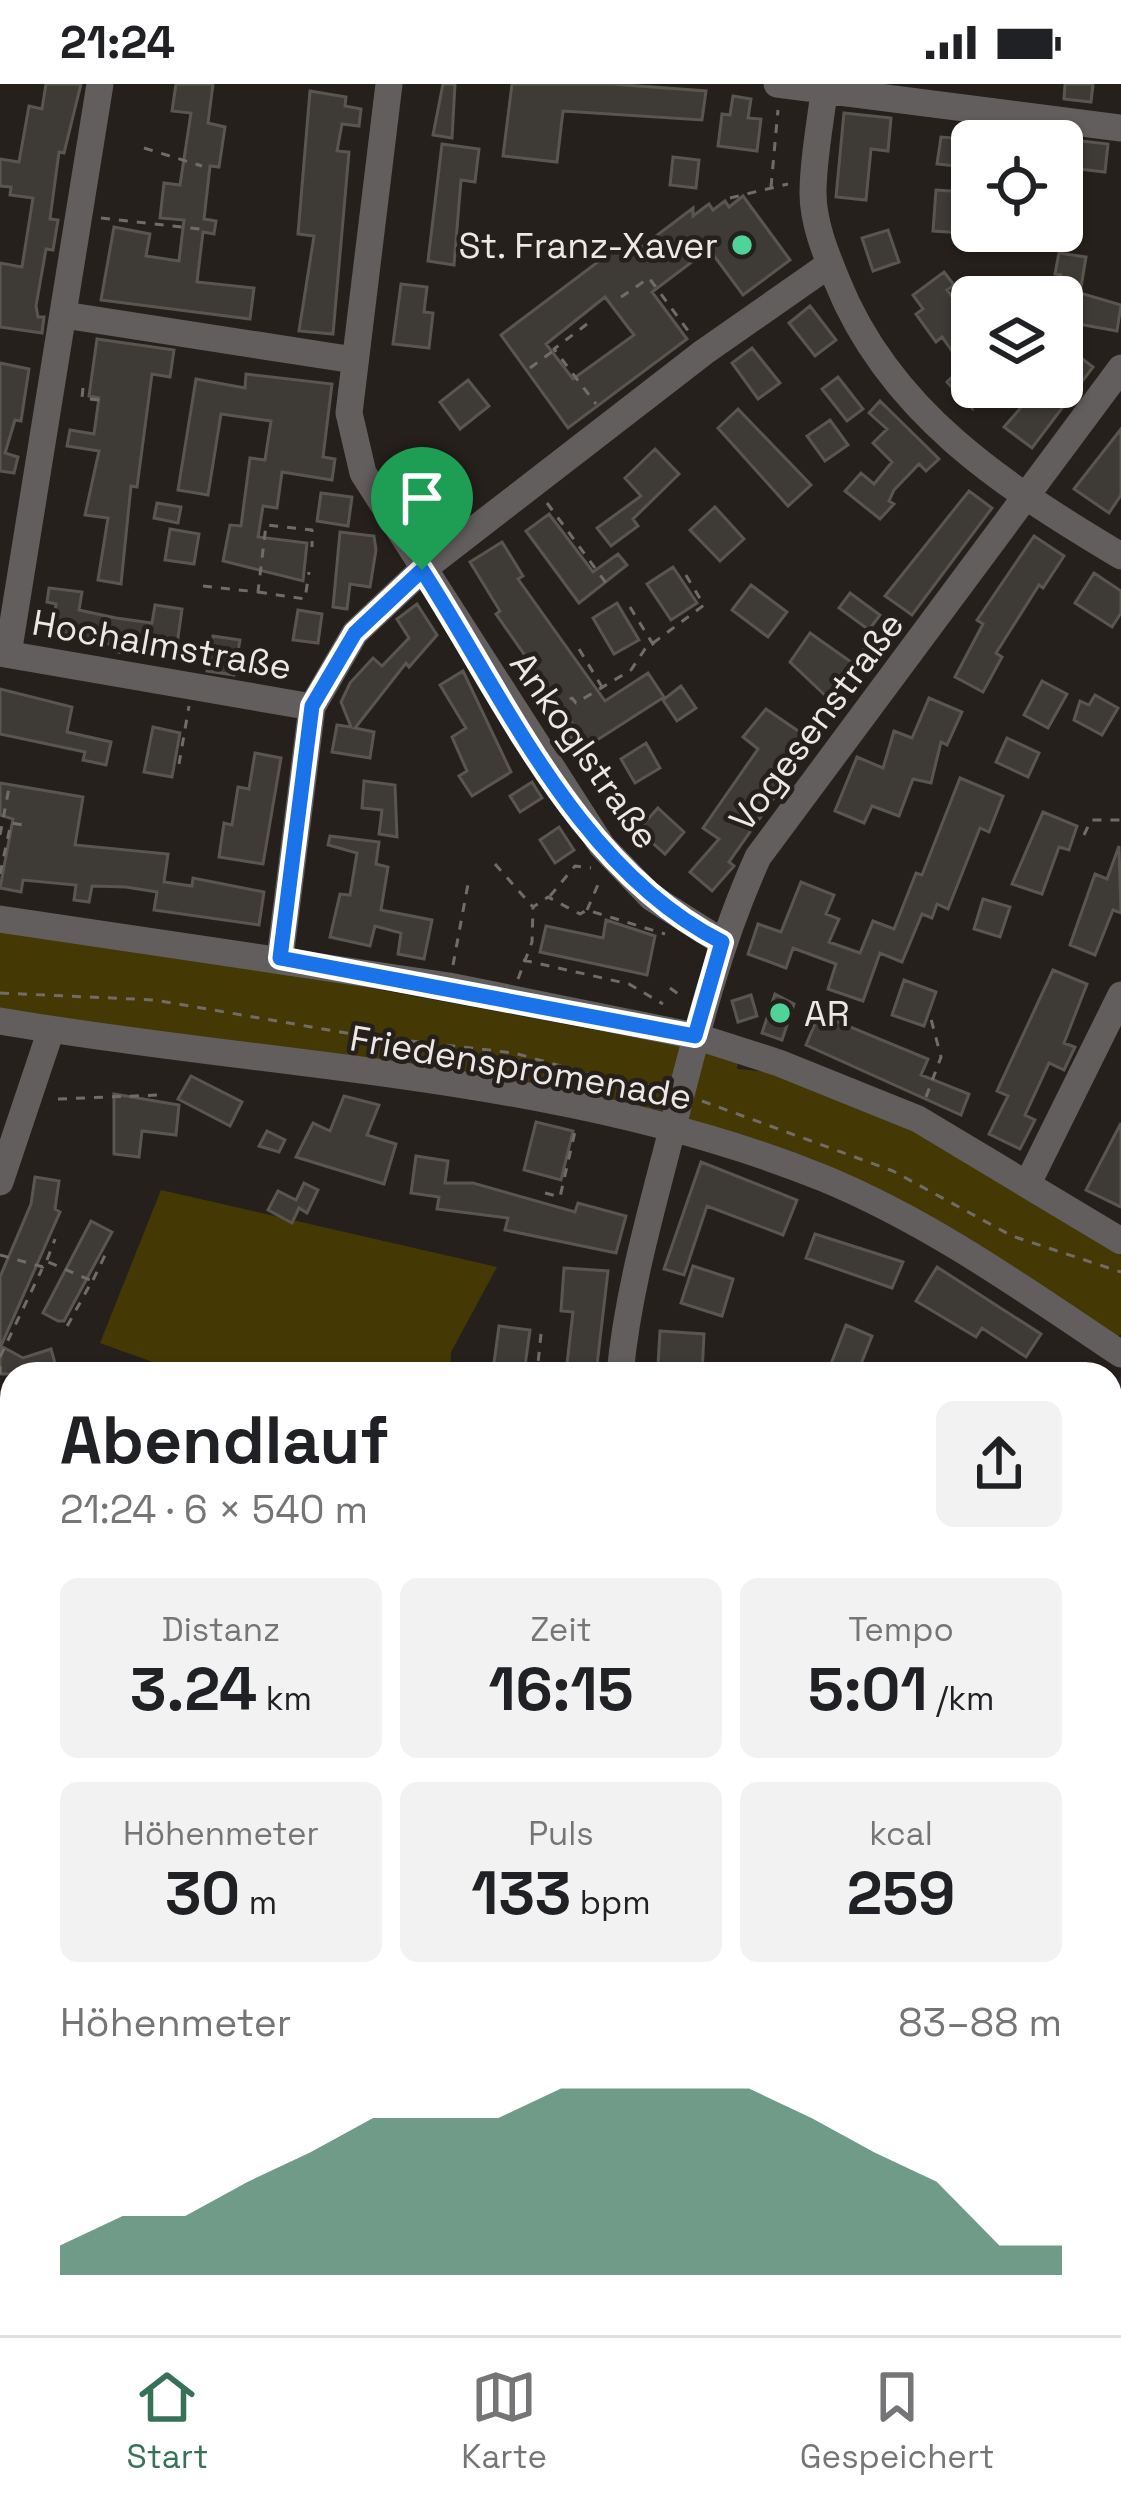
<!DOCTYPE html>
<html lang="de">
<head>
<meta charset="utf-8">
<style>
	body { margin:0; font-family:"Space Grotesk",sans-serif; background:#f2f2f2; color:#202124; height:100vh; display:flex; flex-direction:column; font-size:45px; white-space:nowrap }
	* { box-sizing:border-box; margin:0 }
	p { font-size:39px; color:#757577 }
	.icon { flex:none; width:66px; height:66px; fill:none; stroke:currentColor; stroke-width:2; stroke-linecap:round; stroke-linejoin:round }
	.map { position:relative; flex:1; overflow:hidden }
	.details { position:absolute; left:0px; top:1278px; width:1122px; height:975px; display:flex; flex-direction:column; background:#fff; border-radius:36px 36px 0 0; box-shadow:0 3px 9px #0004 }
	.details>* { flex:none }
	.buttons { position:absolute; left:951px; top:36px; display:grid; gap:24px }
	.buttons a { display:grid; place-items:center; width:132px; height:132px; border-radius:18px; background:#fff; box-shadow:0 3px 9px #0004; font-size:60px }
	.pin { position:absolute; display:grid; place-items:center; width:102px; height:102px; color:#fff; margin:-123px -51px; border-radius:50% 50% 50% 0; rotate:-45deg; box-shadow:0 0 12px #0007 }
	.pin .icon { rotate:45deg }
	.round { display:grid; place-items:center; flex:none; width:126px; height:126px; border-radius:18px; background:#f2f2f2 }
	.summary { display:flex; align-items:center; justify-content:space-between; height:204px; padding:0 60px }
	h1 { font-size:66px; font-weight:700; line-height:90px }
	.metrics { display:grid; grid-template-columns:repeat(3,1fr); gap:18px; height:204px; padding:12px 60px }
	.metrics div { display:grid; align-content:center; border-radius:18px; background:#f2f2f2; text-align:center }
	.metrics b { font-size:60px; font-weight:700 }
	.metrics small { font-size:33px; font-weight:400 }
	.metrics p { font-size:33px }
	.chart { height:336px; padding:24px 60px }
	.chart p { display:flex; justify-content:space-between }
	.chart svg { width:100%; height:216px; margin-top:12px; fill:#367158; opacity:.7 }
	.status { display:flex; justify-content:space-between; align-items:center; height:84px; padding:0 60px; background:#fff; direction:ltr }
	.status svg { height:33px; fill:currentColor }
	.tab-bar { display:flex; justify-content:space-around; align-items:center; height:168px; border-top:3px solid #e0e0e0; background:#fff; font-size:33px; color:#757577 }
	.tab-bar a { display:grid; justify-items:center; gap:6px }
	.tab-bar .selected { color:#367158 }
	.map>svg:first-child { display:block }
	.built { fill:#342922 }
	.green { fill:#443905 }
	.building { fill:#3e3a35; stroke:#59554f; stroke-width:3; fill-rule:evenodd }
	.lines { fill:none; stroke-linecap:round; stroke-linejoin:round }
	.path { stroke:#716c68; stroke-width:3; stroke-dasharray:9 9; stroke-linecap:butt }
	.minor { stroke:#625e5d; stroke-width:27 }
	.route-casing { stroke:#fff; stroke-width:24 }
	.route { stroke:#1a73e8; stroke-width:15 }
	.poi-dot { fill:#50d398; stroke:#26201c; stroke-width:4.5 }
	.labels { text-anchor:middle; stroke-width:9; stroke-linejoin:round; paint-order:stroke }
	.poi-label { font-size:36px; fill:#ece8e6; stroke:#26201c; text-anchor:end }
	.street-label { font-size:36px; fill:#ece8e6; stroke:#26201c }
</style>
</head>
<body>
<div class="status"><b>21:24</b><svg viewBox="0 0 49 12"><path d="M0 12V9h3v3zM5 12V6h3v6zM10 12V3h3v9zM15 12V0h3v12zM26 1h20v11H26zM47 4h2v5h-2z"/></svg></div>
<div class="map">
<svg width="1121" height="2251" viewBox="0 0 1121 2251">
	<rect width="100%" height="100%" fill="#26201c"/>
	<!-- built -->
	<path class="built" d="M1121 1293V1621L1110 1654V1304Z"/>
	<!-- green -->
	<path class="green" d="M0 848 279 887 687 963 664 1027 0 930Z
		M702 964 738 979 737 985 768 988 913 1045 1121 1172V1250L1114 1256 941 1143 685 1036Z
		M161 1106 497 1183 451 1268 450 1290H186L100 1259Z
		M1121 1621V2006L1110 2023V1654Z
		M12 1870V2241H44L35 2251H0V1879Z
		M466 2241H998L1014 2251H465Z"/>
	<!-- building -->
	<path class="building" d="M46 0H81L64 69 59 68 50 135 58 136 53 166 46 165 36 222 38 233H44L42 249 0 243V179L22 183 33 114 10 111 11 103 0 102V75L19 78 29 22 42 25Z
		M176 0H213L208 39 225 43 219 83 210 82 204 135 216 137 214 150 203 148 197 198 254 204 250 235 101 216 114 143 150 150 146 172 179 177 184 136 160 134 164 99 180 101 191 29 172 27Z
		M443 0H455L452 54 433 51Z
		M512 0H612L706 7 702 36 563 27 557 78 503 72Z
		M1065 0H1093L1091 18 1064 15Z
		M310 7 346 13 345 22 361 25 359 42 342 40 337 67 349 68 333 250 299 247 314 152 298 150Z
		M733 12 751 15 748 34 761 35 757 67 718 62 722 30 730 31Z
		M844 29 891 34 888 67 871 65 866 116 836 113Z
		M954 50 970 52 966 83 937 80 941 53 953 54Z
		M1073 56 1108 60 1105 88 1070 84Z
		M442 60 479 65 475 98 461 96 454 181 428 177Z
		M673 73 699 76 696 104 670 101Z
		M936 106 965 108 962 149 933 147Z
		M743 112 790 176 743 211 709 165 652 208 687 255 568 344 501 251 619 162 627 174 693 124V132L709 120 713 126 725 117 729 123ZM605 213 634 251 573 295 546 260Z
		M888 146 899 178 873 187 862 154Z
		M1059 169 1086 173 1080 209 1121 221 1117 247 1062 237V213H1055L1061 191 1055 190Z
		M944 188 954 201 947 206 972 239V252L952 267 942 253 936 258 916 230 923 225 913 211Z
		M401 200 427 203 424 228 433 229 429 264 393 260Z
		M810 222 836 256 815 272 789 239Z
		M97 255 174 266 170 293 152 290 137 403 131 402 121 500 98 496 108 434 85 431 99 367 67 362 70 346 94 350 99 314 89 312Z
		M752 264 780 299 758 315 732 279Z
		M1068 264 1093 283 1032 364 1004 343 1039 303H1062V272Z
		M972 273V324L947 298Z
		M0 279 29 285 21 337 15 336 5 369 18 373 14 389 0 387Z
		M246 290 332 300 323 373 335 375 332 396 282 388 277 424 263 422 258 453 307 459 303 497 223 477 230 441 241 442 250 374 265 376 271 337 221 330 208 411 178 406 196 295 245 304Z
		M838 293 863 325 847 337 822 305Z
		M468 296 489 322 460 345 440 318Z
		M880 317 939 375 926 387 919 380 894 406 889 417 894 420 880 435 845 407 861 389 874 400 892 378 873 359 887 345 869 329Z
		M738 325 811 401 788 422 718 344Z
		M830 336 848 361 825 377 807 352Z
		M1121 345V411L1109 429 1074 405Z
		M655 365 679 390 633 435 638 442 611 462 597 444 641 412 625 394Z
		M969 407 992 424 912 531 885 512Z
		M321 409 352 413 348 442 317 437Z
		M157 419 181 423 178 439 154 434Z
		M715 423 744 455 720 477 690 446Z
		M549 430 593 488 618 470 627 481 579 519 526 447Z
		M170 445 199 450 194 480 165 476Z
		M340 448 374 452 376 466 370 503 350 500 347 525 333 523Z
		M1034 452 1064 472 1043 504 1039 501 996 569 1002 573 983 608 955 593 983 540 977 536Z
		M502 458 523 492 518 495 605 617 648 589 664 613 580 667 567 647 574 642 496 530 500 527 470 478Z
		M673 483 697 519 671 536 647 500Z
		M1094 489 1121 507V529L1112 543 1075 519Z
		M751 501 787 528 768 553 732 526Z
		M49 504 82 508 79 526 116 534 152 539 155 521 182 525 176 568 132 560 130 570 112 567 113 561 53 547 56 520 47 518Z
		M850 509 880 531 869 546 839 524Z
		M617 519 639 556 614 570 593 534Z
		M417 520 437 551 409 583 406 579 355 644 374 648 370 674 332 668 337 641 351 643 341 618 350 599 373 574 382 582 409 554 397 535Z
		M298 526 322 530 318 559 293 556Z
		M810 549 854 580 829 615 790 578Z
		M213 552 240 556 234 591 207 587Z
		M868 559 883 570 871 587 856 575Z
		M463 587 511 688 472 712 459 692 467 687 452 653 466 644 440 601Z
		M1042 597 1067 610 1048 644 1024 631Z
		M681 602 696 624 677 637 663 616Z
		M0 605 72 623 67 648 111 658 106 681 83 676 85 668 0 650Z
		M1095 611 1118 624 1102 651 1074 636 1080 617 1089 621Z
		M929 614 962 628 947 661 941 658 931 699 913 695 899 732 872 722 864 739 835 727 857 673 883 684 894 647 912 654Z
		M766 625 807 653 785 684 779 698 783 701 729 778 734 782 712 807 690 788 719 755 703 744 758 665 743 653Z
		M153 643 180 649 172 693 144 688Z
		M1007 654 1039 669 1028 693 996 678Z
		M646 659 660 684 635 699 621 675Z
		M255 669 281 674 263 780 219 773 224 739 232 741 238 703 249 705Z
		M960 694 1003 712 989 748 980 744 948 825 937 820 932 834 922 830 902 878 880 869 863 917 828 905 836 880 793 864 786 884 748 870 758 840 781 848 801 798 834 811 826 830 839 835 829 858 860 869 873 837 894 845 916 789 922 791Z
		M364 697 395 701 397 753 379 750 382 726 362 724Z
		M532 698 542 714 520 728 510 712Z
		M0 699 83 713 75 761 168 770 164 798 192 802 193 794 264 808 259 841 154 826 157 808 126 803 92 802 89 818 74 816 76 801 23 796 21 808 0 804 13 735 0 731Z
		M658 724 684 748 665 770 638 746Z
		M1043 728 1077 742 1069 766 1059 763 1042 810 1012 800Z
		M559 743 574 766 555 779 540 756Z
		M330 752 379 758 376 780 388 783 381 826 432 836 424 875 398 870 401 849 375 842 370 862 330 853 340 810 350 811 357 769 328 761Z
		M1119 762 1121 829 1113 826 1095 871 1070 861 1095 790 1107 795Z
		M983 815 1010 823 1000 853 974 845Z
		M606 836 655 852 647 891 540 868 546 842 603 854Z
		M1053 886 1087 900 1064 959 1075 963 1064 986 1049 979 1025 1031 1035 1036 1020 1065 989 1050 1008 1012 997 1007Z
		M904 896 936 908 924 942 892 931Z
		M775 910 794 920 782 956 762 949Z
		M751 911 757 932 738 938 732 917Z
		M819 930 928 975 921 991 969 1010 961 1031 806 961Z
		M191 992 242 1018 230 1042 178 1015Z
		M114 1010 179 1021 176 1051 142 1047 139 1073 114 1070Z
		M344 1012 379 1021 367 1051 396 1060 384 1100 296 1073 313 1039 330 1047Z
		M536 1038 573 1047 561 1096 524 1086Z
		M1121 1039V1123L1086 1106Z
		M267 1047 285 1056 279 1068 259 1062Z
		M416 1072 448 1077 445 1099H473L575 1128 578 1119 626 1132 616 1169 505 1146 508 1134 437 1125 439 1113 411 1109Z
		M701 1078 797 1116 783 1151 707 1122 684 1191 664 1185Z
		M35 1093 59 1097 55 1125 60 1128 1 1262 23 1274 51 1265 58 1290 41 1284 38 1290H0V1193L31 1120Z
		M304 1099 318 1106 307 1129 299 1124 292 1139 268 1126 278 1107 296 1116Z
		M91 1137 112 1148 64 1237H58L43 1229Z
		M815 1150 903 1178 892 1204 806 1174Z
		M693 1182 733 1195 722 1232 681 1219Z
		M937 1183 1041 1250 1026 1273 982 1244 976 1253 916 1217Z
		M564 1184 608 1187 596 1290 566 1288 573 1228 561 1227Z
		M846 1241 872 1252 857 1290 829 1285Z
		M499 1242 530 1246 525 1282 494 1279Z
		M660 1247 704 1250 702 1290H674V1282L658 1281Z"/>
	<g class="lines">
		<!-- path -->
		<path class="path" d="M144 64 202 82
			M771 103 778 26
			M730 114 788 100
			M101 134 200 145
			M621 213 649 194 689 248
			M587 240 554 265 596 320
			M530 284 553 267
			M83 304 82 314 99 316
			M547 419 606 499
			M203 502 258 508 266 441 312 446V463
			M258 508 305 515 309 488
			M630 523 654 562
			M579 565 602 603
			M554 624 572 614 576 619 631 586 645 565 704 521 684 488
			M179 680 189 622
			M0 751 9 704
			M1084 751 1091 736H1121
			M495 780 533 823 548 813 580 830 587 826 665 850
			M0 790 11 739 29 742
			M550 812 575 782 591 784
			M587 826 600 796
			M523 876 629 900 663 920
			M453 881 468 800
			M518 895 532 858 533 824
			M670 904 684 914
			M0 909 155 916 358 951 514 969 615 997 661 1003
			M926 1013 941 973 931 935
			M58 1015 159 1011
			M702 1017 893 1087 1012 1152 1121 1188
			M545 1109 560 1113 576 1043
			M0 1171 43 1183 46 1177 92 1197 65 1246
			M47 1176 55 1155
			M93 1196 108 1165
			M541 1250 537 1289 549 1290
			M0 1273 42 1185
			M0 1282V1290
			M1110 1501 1121 1486
			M0 1838 9 1818
			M1110 1877 1121 1853
			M1110 1890 1121 1897
			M1110 2081 1121 2088
			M1110 2171 1121 2152
			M388 2241 395 2251
			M931 2241 945 2251
			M1062 2251 1068 2241"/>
		<!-- minor -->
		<path class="minor" d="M389 0 349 329 363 389 602 762 651 813 722 858
			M777 0 1121 44
			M825 0C821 36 813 74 813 109 813 139 826 170 837 197 890 329 1004 402 1121 472
			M64 231 354 276
			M0 569 312 623
			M8 570 100 0
			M0 835 449 902 695 952 779 979 918 1035 1121 1157
			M280 874 312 623 355 549 422 486 704 268 830 180
			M0 937C273 984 563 989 823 1094 930 1138 1025 1206 1121 1270
			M0 1098 51 946
			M1028 1099 1121 911
			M620 1290C628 1206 651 1128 672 1046 696 952 718 861 758 773L1121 284
			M0 1333 12 1339
			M0 1787 12 1794
			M237 2241 246 2251
			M151 2251 161 2241
			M317 2251 327 2241
			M451 2251 452 2241"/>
	</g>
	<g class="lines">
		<defs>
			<path id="route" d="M422 486C506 616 578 785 722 858L695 952 280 874 312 622 355 549Z"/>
		</defs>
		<!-- route casing -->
		<use href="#route" class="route-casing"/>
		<!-- route -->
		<use href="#route" class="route"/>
	</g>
	<!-- markers -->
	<g class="poi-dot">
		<circle cx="742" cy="161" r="12"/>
		<circle cx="780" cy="929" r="12"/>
	</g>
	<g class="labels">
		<!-- poi labels -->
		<g class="poi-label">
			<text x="718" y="174">St. Franz-Xaver</text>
			<text x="804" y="942" text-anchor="start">AR</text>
		</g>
		<!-- street labels -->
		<g class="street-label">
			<text transform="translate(162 560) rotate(10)" y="13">Hochalmstraße</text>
			<text transform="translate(816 637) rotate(-53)" y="13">Vogesenstraße</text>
			<text transform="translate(585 666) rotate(55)" y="13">Ankoglstraße</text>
			<text transform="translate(521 983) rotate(10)" y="13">Friedenspromenade</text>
		</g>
	</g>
</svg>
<div class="buttons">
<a><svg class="icon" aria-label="locate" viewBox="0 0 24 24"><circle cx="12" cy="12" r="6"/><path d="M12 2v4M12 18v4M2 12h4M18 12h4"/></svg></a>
<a><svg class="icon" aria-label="layers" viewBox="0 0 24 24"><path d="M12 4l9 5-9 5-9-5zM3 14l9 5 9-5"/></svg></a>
</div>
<div class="pin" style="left:422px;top:486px;background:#1e9e55"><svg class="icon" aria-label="arrive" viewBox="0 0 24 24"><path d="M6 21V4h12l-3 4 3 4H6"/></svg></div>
<section class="details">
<div class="summary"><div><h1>Abendlauf</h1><p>21:24 · 6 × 540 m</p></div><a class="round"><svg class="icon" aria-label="share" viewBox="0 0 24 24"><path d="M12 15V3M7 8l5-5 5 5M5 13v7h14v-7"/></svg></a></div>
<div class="metrics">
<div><p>Distanz</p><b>3.24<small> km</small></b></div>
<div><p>Zeit</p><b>16:15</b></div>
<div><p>Tempo</p><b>5:01<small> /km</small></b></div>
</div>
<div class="metrics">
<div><p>Höhenmeter</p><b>30<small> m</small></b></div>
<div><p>Puls</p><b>133<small> bpm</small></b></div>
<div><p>kcal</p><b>259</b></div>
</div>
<div class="chart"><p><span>Höhenmeter</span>83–88 m</p>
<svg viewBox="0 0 160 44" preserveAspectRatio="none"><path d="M0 44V38L10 32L20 32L30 25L40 19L50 12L60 12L70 12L80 6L90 6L100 6L110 6L120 12L130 19L140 25L150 38L160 38V44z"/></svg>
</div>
</section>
</div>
<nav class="tab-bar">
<a class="selected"><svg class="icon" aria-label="home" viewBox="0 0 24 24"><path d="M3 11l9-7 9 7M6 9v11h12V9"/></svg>Start</a>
<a><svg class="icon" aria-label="map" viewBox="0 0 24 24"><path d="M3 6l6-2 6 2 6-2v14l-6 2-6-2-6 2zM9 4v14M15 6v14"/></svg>Karte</a>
<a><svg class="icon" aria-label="saved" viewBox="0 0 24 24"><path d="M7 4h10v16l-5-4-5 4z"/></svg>Gespeichert</a>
</nav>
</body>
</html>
